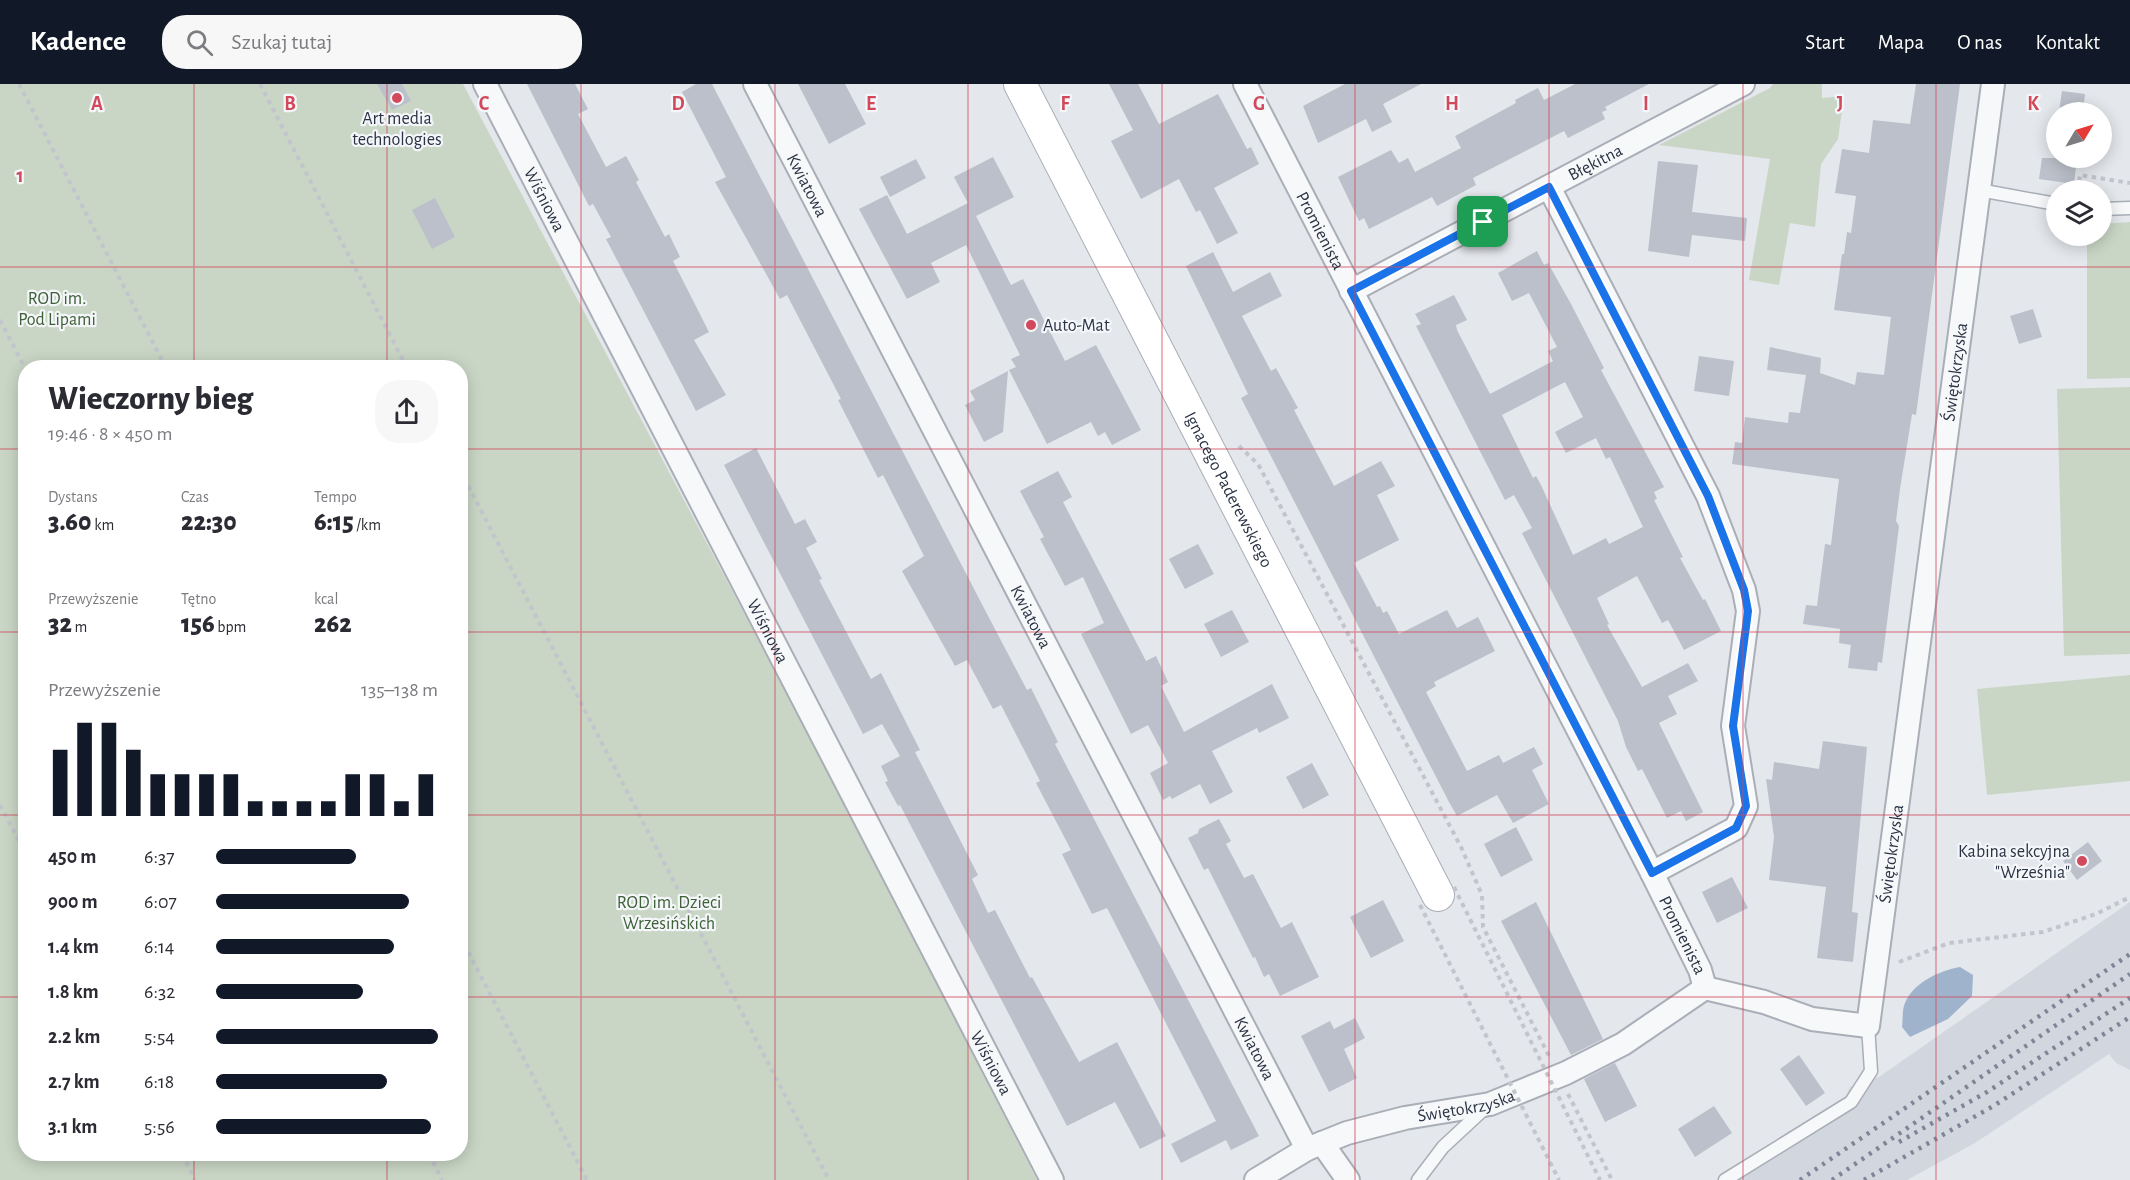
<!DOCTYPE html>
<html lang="pl">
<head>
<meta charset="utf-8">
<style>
	body { margin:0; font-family:"Alegreya Sans",sans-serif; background:#f7f7f7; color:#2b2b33; height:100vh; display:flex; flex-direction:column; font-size:22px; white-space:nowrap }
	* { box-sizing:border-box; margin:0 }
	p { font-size:20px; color:#7c7c81 }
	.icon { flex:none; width:33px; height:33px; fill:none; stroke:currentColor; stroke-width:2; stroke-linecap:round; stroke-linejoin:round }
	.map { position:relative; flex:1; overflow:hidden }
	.side { position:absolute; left:18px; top:276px; width:450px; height:801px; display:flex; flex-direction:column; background:#fff; border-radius:24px; box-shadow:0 3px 15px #0003 }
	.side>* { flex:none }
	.needle { width:39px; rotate:52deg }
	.controls { position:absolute; left:2046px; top:18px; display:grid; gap:12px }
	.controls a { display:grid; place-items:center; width:66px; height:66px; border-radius:50%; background:#fff; box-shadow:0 3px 15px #0003; font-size:30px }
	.pin { position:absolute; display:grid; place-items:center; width:51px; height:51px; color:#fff; margin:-26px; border-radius:12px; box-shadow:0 3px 9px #0006 }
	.round { display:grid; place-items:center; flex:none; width:63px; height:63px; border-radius:24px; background:#f7f7f7 }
	.summary { display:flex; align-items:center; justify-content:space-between; height:102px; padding:0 30px }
	h1 { font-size:33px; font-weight:800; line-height:45px }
	.figures { display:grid; grid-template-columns:repeat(3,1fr); gap:9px; height:102px; padding:6px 30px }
	.figures div { display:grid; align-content:center }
	.figures b { font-size:26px; font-weight:800 }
	.figures small { font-size:16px; font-weight:400 }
	.figures p { font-size:16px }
	.chart { height:168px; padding:12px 30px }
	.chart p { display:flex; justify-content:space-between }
	.chart svg { width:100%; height:108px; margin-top:6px; stroke:#111827; stroke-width:6 }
	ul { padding:0 30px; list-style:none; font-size:20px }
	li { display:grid; grid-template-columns:96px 72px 1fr; align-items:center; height:45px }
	li i { height:15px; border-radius:8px; background:#111827 }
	header { display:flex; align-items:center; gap:36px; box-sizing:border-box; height:84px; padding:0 30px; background:#111827; color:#fff }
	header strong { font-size:28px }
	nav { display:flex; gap:33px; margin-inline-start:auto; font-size:21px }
	.search { width:420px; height:54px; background:#f7f7f7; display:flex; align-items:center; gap:15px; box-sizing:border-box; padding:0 21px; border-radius:24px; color:#7c7c81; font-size:22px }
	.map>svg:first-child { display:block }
	.built { fill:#d2d6de }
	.green { fill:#c9d6c5; fill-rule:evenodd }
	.water { fill:#9fb4cc }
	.building { fill:#bbc0ca; fill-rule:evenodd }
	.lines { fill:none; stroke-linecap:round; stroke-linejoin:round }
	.lane-casing { stroke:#a9aeb7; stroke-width:15 }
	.street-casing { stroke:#a9aeb7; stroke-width:26 }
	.secondary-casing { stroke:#a9aeb7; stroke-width:34 }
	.path { stroke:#c2c5cb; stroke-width:4; stroke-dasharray:4.5 4.5; stroke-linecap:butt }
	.lane { stroke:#f7f8fa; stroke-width:12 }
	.street { stroke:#f7f8fa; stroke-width:22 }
	.secondary { stroke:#fff; stroke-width:32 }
	.rail { stroke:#7d8696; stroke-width:4.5; stroke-dasharray:3 6; stroke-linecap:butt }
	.path-bridge { stroke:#c2c5cb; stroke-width:4; stroke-dasharray:4.5 4.5; stroke-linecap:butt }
	.route-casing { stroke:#fff; stroke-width:12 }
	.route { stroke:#1a73e8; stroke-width:8 }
	.grid { fill:none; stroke:#d1495b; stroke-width:1.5; stroke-opacity:0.55 }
	.poi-dot { fill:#d1495b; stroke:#f4f6f9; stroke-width:2 }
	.labels { text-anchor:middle; stroke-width:4.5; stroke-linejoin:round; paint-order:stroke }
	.poi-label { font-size:18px; fill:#2b3445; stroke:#f4f6f9 }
	.street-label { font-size:18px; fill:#2b3445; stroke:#f4f6f9 }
	.park-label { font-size:18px; fill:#3f6138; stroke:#f4f6f9 }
	.grid-label { font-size:20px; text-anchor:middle; font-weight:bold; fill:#d1495b; stroke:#f4f6f9; stroke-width:4.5; stroke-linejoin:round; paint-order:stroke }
</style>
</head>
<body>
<header>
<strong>Kadence</strong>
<div class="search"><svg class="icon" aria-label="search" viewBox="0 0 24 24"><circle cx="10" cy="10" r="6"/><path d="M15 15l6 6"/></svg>Szukaj tutaj</div>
<nav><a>Start</a><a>Mapa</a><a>O nas</a><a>Kontakt</a></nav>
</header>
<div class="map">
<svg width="2130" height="1096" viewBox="0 0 2130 1096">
	<rect width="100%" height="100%" fill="#e4e7ec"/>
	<!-- built -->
	<path class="built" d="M2130 818V986L2116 979 2109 970 1975 1059 1907 1096H1720L1843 1018 1850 1003 1879 993Z"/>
	<!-- green -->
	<path class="green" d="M0 0H463L831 693 1037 1096H0ZM26 284H460V1070H26Z
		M1773 0H1822V14L1844 12 1838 55 1821 80 1815 143 1790 139 1779 201 1749 196 1770 75 1659 61 1770 4Z
		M2130 138V294L2087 295V152H2102V140Z
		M2130 303V570L2064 572 2057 305Z
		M2130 591V697L1987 711 1977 605Z"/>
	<!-- water -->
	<path class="water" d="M1960 883 1973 891 1972 912 1948 935 1910 953 1902 943C1903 936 1902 925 1905 919 1914 898 1939 887 1960 883Z"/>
	<!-- building -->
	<path class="building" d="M377 0H402L411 17 392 26Z
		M527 0H575L588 25 578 30 606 83 626 72 639 96 636 98 665 153 669 150 680 173 673 177 709 248 694 256 726 311 696 327 606 155 611 153 593 120 589 122Z
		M696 0H712L986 528 1027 606 1031 604 1058 658 1055 660 1259 1052 1231 1066 1226 1056 1181 1079 1171 1060 1216 1037 1107 824 1092 830 1062 770 1071 766 1036 699 1040 697 1001 621 993 625 967 576 955 582 902 487 924 472 883 391 878 394 838 316 841 315 787 211 780 215 715 98 726 93 682 8Z
		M798 0H845L866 40 829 60Z
		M1109 0H1138L1159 40 1218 10 1247 65 1251 63 1259 80 1214 104 1238 149 1217 160 1200 126 1196 128 1179 95 1141 115 1111 57 1133 46Z
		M1345 0H1421L1383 20 1392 38 1372 48 1366 35 1318 59 1303 22Z
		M1575 0H1649L1605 23 1607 26 1602 28 1605 35 1568 54 1564 47 1473 94 1476 101 1437 122 1432 113 1369 145 1364 134 1359 137 1338 93 1391 66 1399 79 1408 74 1415 88 1461 64 1455 52 1516 19 1515 16 1538 4 1544 16Z
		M1916 0H1960L1916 331 1912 330 1900 405 1896 437 1899 442 1882 579 1878 578 1877 587 1848 584 1851 561 1839 559 1840 545 1803 540 1806 521 1817 522 1825 460 1831 461 1839 395 1732 380 1735 358 1742 359 1745 333 1788 339 1789 328 1800 329 1806 291 1767 286 1770 263 1821 274 1820 289 1855 301 1857 288 1884 291 1891 233 1834 226 1842 170H1844L1847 148 1851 149 1856 112 1835 109 1842 65 1869 69 1873 36 1910 40Z
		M2062 7 2085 10 2083 28H2059Z
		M993 73 1014 113 976 132 1011 201 1023 195 1065 277 1096 261 1141 346 1112 361 1105 348 1098 352 1091 338 1047 360 1009 286 1016 283 1011 275 1020 271 966 161 931 179 940 198 907 215 859 125 887 111 907 150 968 119 954 93Z
		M2042 74H2077L2074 100 2039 95Z
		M916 75 926 94 890 113 880 93Z
		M1658 77 1698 81 1692 128 1747 134 1745 157 1692 151 1689 173 1648 167Z
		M435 114 455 153 432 165 412 126Z
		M1537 167 1544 181 1548 179 1571 220 1604 284 1601 286 1664 403 1654 408 1657 415 1654 416 1683 473 1680 474 1703 516 1705 515 1721 547 1684 566 1668 536 1662 539 1637 492 1597 514 1609 540 1607 541 1642 603 1688 579 1698 597 1668 612 1677 630 1659 639 1703 728 1686 737 1681 727 1667 734 1642 685 1638 687 1626 663 1618 637 1522 449 1532 444 1514 411 1505 416 1416 242 1421 240 1415 230 1454 211 1467 236 1456 241 1457 246 1490 310 1553 277 1548 267 1557 263 1529 209 1512 217 1498 189ZM1565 298 1583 333 1555 348 1566 369 1596 354 1606 375 1610 373 1643 443 1609 460 1606 454 1573 471 1541 401 1536 392 1533 394 1502 331Z
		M1213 168 1233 208 1270 188 1282 212 1242 232 1271 287 1276 284 1298 324 1294 326 1334 402 1381 377 1395 402 1377 411 1399 456 1354 479 1377 523 1380 522 1383 529 1387 527 1399 550 1447 526 1457 544 1478 533 1495 567 1434 598 1436 602 1426 608 1467 687 1499 671 1503 679 1534 663 1543 680 1532 686 1549 720 1513 739 1497 711 1457 732 1449 718 1241 314 1248 310 1186 182Z
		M2033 225 2042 253 2019 260 2010 232Z
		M1699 272 1734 277 1729 312 1694 307Z
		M1008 287 1003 348 984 358 965 321 975 316 970 307Z
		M756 364 795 440 805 435 817 458 806 464 822 495 819 496 871 595 881 589 920 666 915 668 978 791 972 795 988 829 995 826 1030 894 1032 893 1079 978 1117 958 1166 1052 1140 1065 1115 1018 1067 1042 900 721 898 722 885 698 888 697 881 682 900 672 882 640 863 650 724 381Z
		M1058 387 1072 413 1063 418 1146 577 1156 572 1168 598 1161 602 1184 648 1272 600 1289 634 1259 649 1257 644 1212 667 1233 708 1210 720 1200 700 1172 715 1170 712 1163 716 1150 689 1168 679 1148 641 1131 650 1081 550 1104 539 1083 493 1065 502 1040 455 1044 453 1020 407Z
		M1198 460 1214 490 1185 505 1169 475Z
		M1232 526 1249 558 1221 573 1204 540Z
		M1823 657 1867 663 1852 828 1858 829 1853 878 1817 874 1826 803 1769 796 1774 753 1766 695 1772 696 1774 678 1819 685Z
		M1312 679 1329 711 1303 725 1286 693Z
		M1219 735 1231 757 1226 760 1244 794 1253 790 1281 844 1292 838 1319 893 1280 912 1269 890 1264 893 1255 873 1253 874 1208 784 1204 786 1188 754 1198 749 1199 745Z
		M1516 743 1533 776 1501 793 1484 760Z
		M2088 758 2102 777 2077 796 2063 777Z
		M1732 793 1748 824 1717 839 1702 808Z
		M1383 816 1404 857 1371 874 1350 833Z
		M1536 818 1603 955 1571 971 1501 837Z
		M1355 934 1365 954 1344 965 1357 994 1329 1008 1301 952 1330 937 1334 945Z
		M1799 971 1825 1009 1806 1022 1780 985Z
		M1615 979 1637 1022 1605 1038 1584 995Z
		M1714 1022 1732 1049 1695 1073 1678 1045Z"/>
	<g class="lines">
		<defs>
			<path id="lane" d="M1979 106 2056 120
				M2102 125 2130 124
				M1418 1096 1443 1063 1485 1024
				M1725 1096 1851 1018 1871 987 1868 942"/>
			<g id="street">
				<path id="s1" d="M485 0 1052 1096"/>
				<path id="s2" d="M755 0 1307 1065"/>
				<path id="s3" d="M1245 0 1652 789 1700 886 1705 904"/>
				<path d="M1549 103 1708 412 1744 506 1748 527 1733 642 1746 722 1736 744 1652 789"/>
				<path id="s4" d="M1351 207 1743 0"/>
				<path d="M1322 1059 1348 1096"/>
				<path id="s5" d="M1256 1096 1307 1065 1347 1049 1405 1034 1490 1020 1566 989 1623 960 1705 904 1764 918 1812 935 1868 942 1993 0"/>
			</g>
			<g id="secondary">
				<path id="s6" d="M1020 0 1438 811"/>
			</g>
		</defs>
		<!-- lane casing -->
		<use href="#lane" class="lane-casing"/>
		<!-- street casing -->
		<use href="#street" class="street-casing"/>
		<!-- secondary casing -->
		<use href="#secondary" class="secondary-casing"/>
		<!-- path -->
		<path class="path" d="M19 0 166 284
			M260 0 407 284
			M2078 106 2080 91 2130 99
			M0 236 26 286
			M1239 362 1258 380 1461 763 1482 811 1483 843 1549 972
			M460 386 829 1096
			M0 721 26 770
			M460 852 587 1096
			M1899 878 1949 859 2043 848 2096 830 2130 813
			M1568 1010 1612 1096
			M182 1070 195 1096
			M429 1070 442 1096"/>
		<!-- lane -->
		<use href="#lane" class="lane"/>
		<!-- street -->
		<use href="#street" class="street"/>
		<!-- secondary -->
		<use href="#secondary" class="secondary"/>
		<!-- rail -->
		<path class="rail" d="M1899 1058 1987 1008 2130 914
			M1800 1096 2130 870
			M1832 1096 2130 890
			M1864 1096 1995 1021 2130 933"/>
		<!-- path-bridge -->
		<path class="path-bridge" d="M1454 803 1600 1096
			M1420 821 1559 1096"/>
	</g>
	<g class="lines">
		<defs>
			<path id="route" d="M1549 103 1708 412 1744 506 1748 527 1733 642 1746 722 1736 744 1652 789 1351 207Z"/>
		</defs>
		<!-- route casing -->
		<use href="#route" class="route-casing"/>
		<!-- route -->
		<use href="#route" class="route"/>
	</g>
	<!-- grid -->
	<path class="grid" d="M194 0V284M387 0V284M581 0V1096M775 0V1096M968 0V1096M1162 0V1096M1355 0V1096M1549 0V1096M1743 0V1096M1936 0V1096M0 183H2130M0 365H26M460 365H2130M0 548H26M460 548H2130M0 731H26M460 731H2130M0 913H26M460 913H2130M194 1070V1096M387 1070V1096"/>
	<!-- markers -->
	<g class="poi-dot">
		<circle cx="397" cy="14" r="6"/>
		<circle cx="1031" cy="241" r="6"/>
		<circle cx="2082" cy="777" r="6"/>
	</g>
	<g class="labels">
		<!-- poi labels -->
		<g class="poi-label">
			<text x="397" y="40">Art media<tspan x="397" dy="21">technologies</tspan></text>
			<text x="1043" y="247" text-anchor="start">Auto-Mat</text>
			<text x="2070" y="773" text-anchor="end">Kabina sekcyjna<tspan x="2070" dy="21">"Września"</tspan></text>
		</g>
		<!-- street labels -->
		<g class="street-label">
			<text dy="6" stroke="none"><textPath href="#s4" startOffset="276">Błękitna</textPath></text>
			<text dy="6" stroke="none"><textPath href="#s2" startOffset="114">Kwiatowa</textPath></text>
			<text dy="6" stroke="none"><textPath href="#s1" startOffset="130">Wiśniowa</textPath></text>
			<text dy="6" stroke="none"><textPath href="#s3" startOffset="165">Promienista</textPath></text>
			<text dy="6" stroke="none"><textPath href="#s5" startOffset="1322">Świętokrzyska</textPath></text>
			<text dy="6" stroke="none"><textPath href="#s6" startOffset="456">Ignacego Paderewskiego</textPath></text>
			<text dy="6" stroke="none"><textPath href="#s2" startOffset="600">Kwiatowa</textPath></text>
			<text dy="6" stroke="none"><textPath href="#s1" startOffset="616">Wiśniowa</textPath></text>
			<text dy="6" stroke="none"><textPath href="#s5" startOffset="836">Świętokrzyska</textPath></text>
			<text dy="6" stroke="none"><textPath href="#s3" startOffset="957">Promienista</textPath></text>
			<text dy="6" stroke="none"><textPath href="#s2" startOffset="1086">Kwiatowa</textPath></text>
			<text dy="6" stroke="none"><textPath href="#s1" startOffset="1102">Wiśniowa</textPath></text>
			<text dy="6" stroke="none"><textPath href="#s5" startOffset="225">Świętokrzyska</textPath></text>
		</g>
		<!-- park labels -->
		<g class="park-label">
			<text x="57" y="220">ROD im.<tspan x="57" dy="21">Pod Lipami</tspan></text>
			<text x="669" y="824">ROD im. Dzieci<tspan x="669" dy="21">Wrzesińskich</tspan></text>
		</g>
	</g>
	<g class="grid-label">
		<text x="97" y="26">A</text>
		<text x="290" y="26">B</text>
		<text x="484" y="26">C</text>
		<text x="678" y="26">D</text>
		<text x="871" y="26">E</text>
		<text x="1065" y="26">F</text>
		<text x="1259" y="26">G</text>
		<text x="1452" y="26">H</text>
		<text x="1646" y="26">I</text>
		<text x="1840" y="26">J</text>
		<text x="2033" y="26">K</text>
		<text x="20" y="98">1</text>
	</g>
</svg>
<div class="controls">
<a><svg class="needle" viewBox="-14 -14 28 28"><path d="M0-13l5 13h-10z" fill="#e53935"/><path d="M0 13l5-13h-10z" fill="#7c7c81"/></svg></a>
<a><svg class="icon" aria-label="layers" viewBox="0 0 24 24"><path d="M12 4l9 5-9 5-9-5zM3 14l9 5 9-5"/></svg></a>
</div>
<div class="pin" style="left:1483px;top:138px;background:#1e9e55"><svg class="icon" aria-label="arrive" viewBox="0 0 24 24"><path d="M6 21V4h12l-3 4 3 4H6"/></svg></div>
<section class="side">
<div class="summary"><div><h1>Wieczorny bieg</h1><p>19:46 · 8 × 450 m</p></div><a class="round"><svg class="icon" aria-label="share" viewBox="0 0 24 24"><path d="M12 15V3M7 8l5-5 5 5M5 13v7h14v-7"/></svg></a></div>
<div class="figures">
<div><p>Dystans</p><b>3.60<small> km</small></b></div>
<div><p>Czas</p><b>22:30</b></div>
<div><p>Tempo</p><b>6:15<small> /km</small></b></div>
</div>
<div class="figures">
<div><p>Przewyższenie</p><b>32<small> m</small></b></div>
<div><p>Tętno</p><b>156<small> bpm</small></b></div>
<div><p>kcal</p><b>262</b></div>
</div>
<div class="chart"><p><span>Przewyższenie</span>135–138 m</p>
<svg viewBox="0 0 160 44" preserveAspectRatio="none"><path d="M5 44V17M15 44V6M25 44V6M35 44V17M45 44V27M55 44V27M65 44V27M75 44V27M85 44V38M95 44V38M105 44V38M115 44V38M125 44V27M135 44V27M145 44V38M155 44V27"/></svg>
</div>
<ul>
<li><b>450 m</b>6:37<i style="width:63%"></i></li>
<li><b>900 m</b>6:07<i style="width:87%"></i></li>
<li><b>1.4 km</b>6:14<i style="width:80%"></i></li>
<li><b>1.8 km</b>6:32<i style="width:66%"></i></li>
<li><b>2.2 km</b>5:54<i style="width:100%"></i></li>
<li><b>2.7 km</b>6:18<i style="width:77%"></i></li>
<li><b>3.1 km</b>5:56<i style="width:97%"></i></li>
</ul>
</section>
</div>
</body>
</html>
